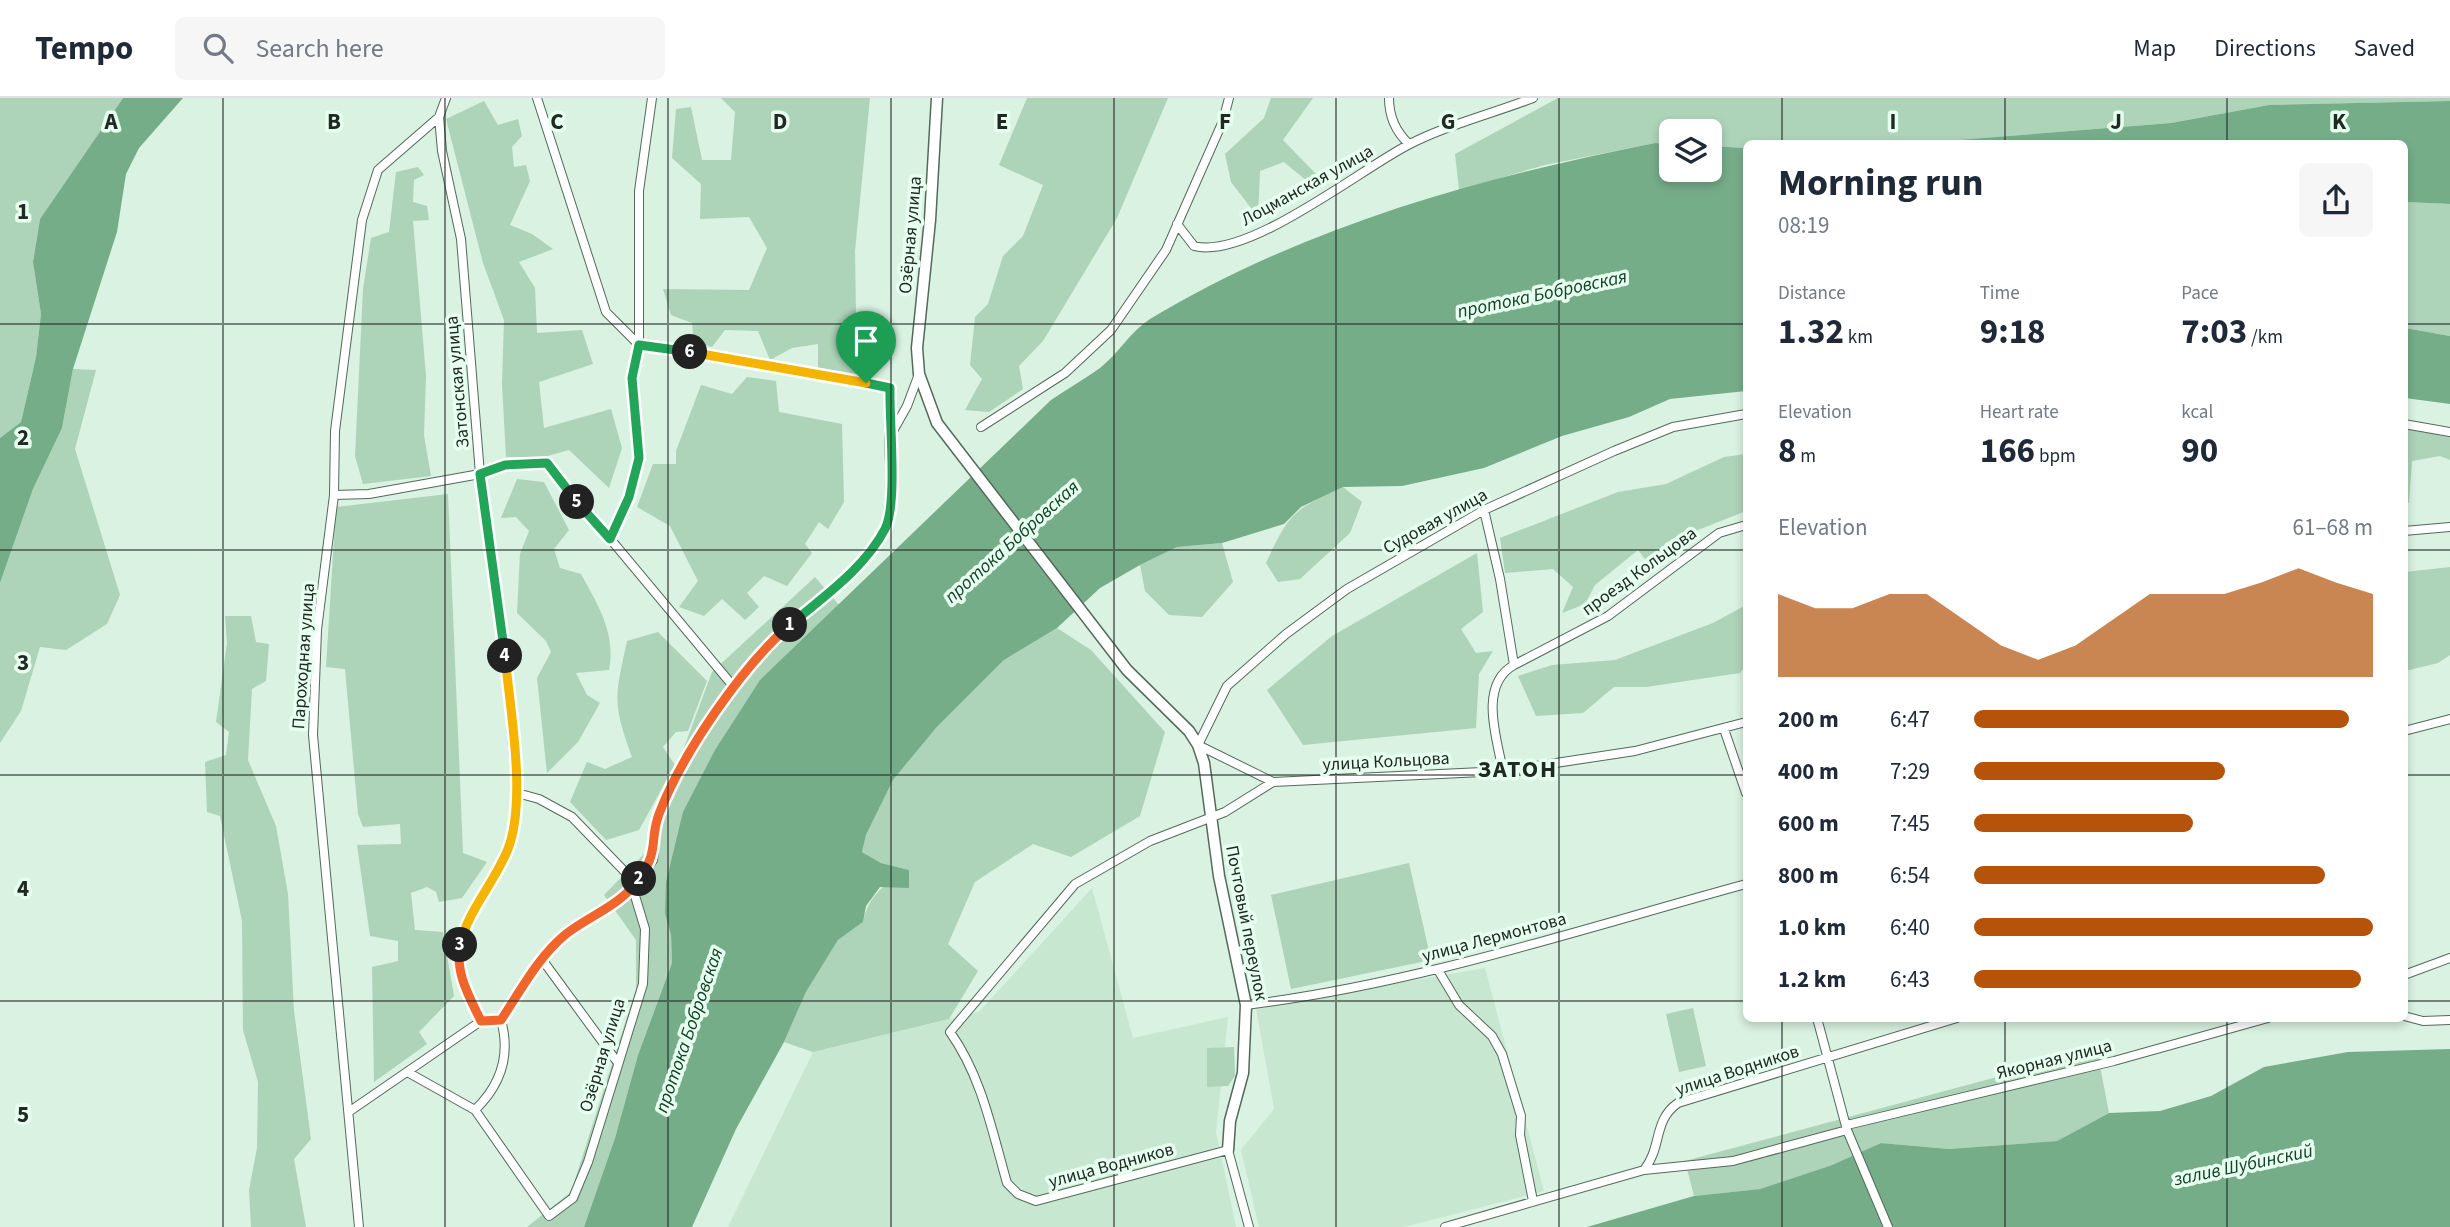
<!DOCTYPE html>
<html lang="en">
<head>
<meta charset="utf-8">
<style>
	body { margin:0; font-family:"Source Sans 3",sans-serif; background:#f6f6f7; color:#1f2937; height:100vh; display:flex; flex-direction:column; font-size:26px; white-space:nowrap }
	* { box-sizing:border-box; margin:0 }
	p { font-size:23px; color:#747a83 }
	.icon { flex:none; width:38px; height:38px; fill:none; stroke:currentColor; stroke-width:2; stroke-linecap:round; stroke-linejoin:round }
	.map { position:relative; flex:1; overflow:hidden }
	.panel { position:absolute; left:1743px; top:42px; width:665px; height:882px; display:flex; flex-direction:column; background:#fff; border-radius:10px; box-shadow:0 4px 10px #0003 }
	.panel>* { flex:none }
	.buttons { position:absolute; left:1659px; top:21px; display:grid; gap:14px }
	.buttons a { display:grid; place-items:center; width:63px; height:63px; border-radius:10px; background:#fff; box-shadow:0 4px 10px #0003; font-size:35px }
	.pin { position:absolute; display:grid; place-items:center; width:60px; height:60px; color:#fff; margin:-72px -30px; border-radius:50% 50% 50% 0; rotate:-45deg; box-shadow:0 0 7px #0007 }
	.pin .icon { rotate:45deg }
	.km { position:absolute; width:35px; height:35px; margin:-18px; border-radius:50%; background:#222; color:#fff; font-size:19px; line-height:35px; text-align:center }
	.round { display:grid; place-items:center; flex:none; width:74px; height:74px; border-radius:10px; background:#f6f6f7 }
	.head { display:flex; align-items:center; justify-content:space-between; height:119px; padding:0 35px }
	h1 { font-size:38px; font-weight:700; line-height:52px }
	.stats { display:grid; grid-template-columns:repeat(3,1fr); gap:10px; height:119px; padding:7px 35px }
	.stats div { display:grid; align-content:center }
	.stats b { font-size:35px; font-weight:700 }
	.stats small { font-size:19px; font-weight:400 }
	.stats p { font-size:19px }
	.chart { height:196px; padding:14px 35px }
	.chart p { display:flex; justify-content:space-between }
	.chart svg { width:100%; height:126px; margin-top:7px; fill:#b45309; opacity:.7 }
	ul { padding:0 35px; list-style:none; font-size:23px }
	li { display:grid; grid-template-columns:112px 84px 1fr; align-items:center; height:52px }
	li i { height:18px; border-radius:9px; background:#b45309 }
	header { display:flex; align-items:center; gap:42px; box-sizing:border-box; height:98px; padding:0 35px; background:#fff; border-bottom:2px solid #e0e1e3 }
	header strong { font-size:33px }
	nav { display:flex; gap:38px; margin-inline-start:auto; font-size:24px }
	.search { width:490px; height:63px; background:#f6f6f7; display:flex; align-items:center; gap:18px; box-sizing:border-box; padding:0 24px; border-radius:10px; color:#747a83; font-size:26px }
	.map>svg:first-child { display:block }
	.built { fill:#c7e7d1 }
	.green { fill:#add3b9 }
	.water { fill:#76ad89 }
	.lines { fill:none; stroke-linecap:round; stroke-linejoin:round }
	.street-casing { stroke:#54695a; stroke-width:10 }
	.secondary-casing { stroke:#54695a; stroke-width:13 }
	.street { stroke:#fff; stroke-width:8 }
	.secondary { stroke:#fff; stroke-width:10 }
	.split-1-casing { stroke:#fff; stroke-width:14 }
	.split-2-casing { stroke:#fff; stroke-width:14 }
	.split-3-casing { stroke:#fff; stroke-width:14 }
	.split-4-casing { stroke:#fff; stroke-width:14 }
	.split-5-casing { stroke:#fff; stroke-width:14 }
	.split-6-casing { stroke:#fff; stroke-width:14 }
	.split-7-casing { stroke:#fff; stroke-width:14 }
	.split-1 { stroke:#22a559; stroke-width:9 }
	.split-2 { stroke:#f0652b; stroke-width:9 }
	.split-3 { stroke:#f0652b; stroke-width:9 }
	.split-4 { stroke:#f5b400; stroke-width:9 }
	.split-5 { stroke:#22a559; stroke-width:9 }
	.split-6 { stroke:#22a559; stroke-width:9 }
	.split-7 { stroke:#f5b400; stroke-width:9 }
	.grid { fill:none; stroke:#202a23; stroke-width:2; stroke-opacity:0.55 }
	.labels { text-anchor:middle; stroke-width:7; stroke-linejoin:round; paint-order:stroke }
	.street-label { font-size:18px; fill:#202a23; stroke:#e6ffee }
	.water-label { font-size:19px; font-style:italic; fill:#154128; stroke:#e6ffee }
	.district-label { font-size:24px; font-weight:bold; letter-spacing:2px; fill:#202a23; stroke:#e6ffee }
	.grid-label { font-size:23px; text-anchor:middle; font-weight:bold; fill:#202a23; stroke:#e6ffee; stroke-width:7; stroke-linejoin:round; paint-order:stroke }
</style>
</head>
<body>
<header>
<strong>Tempo</strong>
<div class="search"><svg class="icon" aria-label="search" viewBox="0 0 24 24"><circle cx="10" cy="10" r="6"/><path d="M15 15l6 6"/></svg>Search here</div>
<nav><a>Map</a><a>Directions</a><a>Saved</a></nav>
</header>
<div class="map">
<svg width="2450" height="1129" viewBox="0 0 2450 1129">
	<rect width="100%" height="100%" fill="#d9f2e1"/>
	<!-- built -->
	<path class="built" d="M1092 790 1133 940 1228 919 1216 1034 1236 1129H728L813 954 979 914Z
		M1485 870 1544 1093 1404 1129H1259L1241 1052 1274 1011 1256 910Z"/>
	<!-- green -->
	<path class="green" d="M0 0H123L40 121 33 164 41 216 36 259 21 324 0 340Z
		M721 0H870L855 153 857 279 818 273V246L792 250 770 262 758 233 725 232 712 249 694 244 692 225 671 217 663 191 749 192 767 150 749 119 700 121 701 86 672 60 676 11 691 9 702 62H731L735 14Z
		M1027 0H1168L1117 120 1043 243 1019 268 1023 291 989 314 965 312 982 281 970 267 975 219 988 206 1003 158 1023 138 1043 87 999 67Z
		M1271 0H1313L1283 42 1316 76 1307 83 1284 64 1260 73 1258 119 1231 84 1225 56 1264 20Z
		M1558 0H2450V3L2269 7 2171 25 1920 45 1746 46V50L1710 48V33H1671V46L1655 45 1545 67 1459 92 1455 56Z
		M484 3 498 27 518 21 522 38 512 49 514 69 526 67 530 83 510 127 532 136 553 151 519 164 535 190 537 235 582 232 593 266 539 284 544 330 611 311 622 350 609 390 569 352 544 359H506L502 286 504 222 483 165 446 21Z
		M418 69 424 77 414 82 413 104 427 108 429 122 413 123 426 278 424 337 431 378 363 386 355 358 363 191 371 140 389 134 396 74Z
		M2404 104 2450 106V238L2405 230Z
		M73 271 96 272 75 351 120 497 107 526 66 552 40 549 21 613 0 645V485L33 391 62 330Z
		M747 279 776 283 779 314 842 326 844 404 828 431 819 424 805 446 812 455 787 488 764 478 747 495 759 509 745 522 722 501 704 518 679 509 698 483 670 428 637 409 653 366H676V353L701 287 732 296Z
		M2405 331 2450 338V362L2440 358 2412 363 2409 405H2405Z
		M1746 356V413L1665 445V463L1649 466 1638 452 1595 487 1585 506 1562 515 1573 489 1553 471 1505 475 1500 440 1618 394 1666 386 1724 359Z
		M517 381 544 384 569 432 554 451 560 470 581 476C598 507 616 535 609 572L576 575 587 597 600 605 578 644 547 675 537 580 551 554 546 543 517 515 520 456 529 433 516 419 501 420Z
		M1343 389 1362 404 1350 435 1300 481 1278 484 1266 465C1290 414 1292 413 1343 389Z
		M448 396 463 755 487 764 462 800 439 804 436 794 427 789 411 795 415 832 443 834 454 898 419 934 427 946 374 984 372 869 398 863V843L370 838 357 747 401 746 400 726 363 729 358 716 345 571 326 569 336 409Z
		M1222 445 1233 484 1202 519 1169 517 1145 493 1140 467 1177 449Z
		M1477 455 1483 514 1461 531 1476 555 1493 553 1479 576 1476 630 1303 647 1267 592 1332 538Z
		M2450 469V557L2438 565 2405 573V474Z
		M815 479 839 507 760 583 665 816 671 837 672 865 638 957 615 1040 584 1129H527L571 1094 636 891V842L604 797 645 755 712 574Z
		M1746 507V567L1740 575 1646 589H1614L1583 615 1536 618 1518 578 1552 567 1615 562 1713 525Z
		M225 518H251L256 544 269 546 266 583 252 591 248 662 276 728 288 796 294 913 311 1041 294 1061 306 1129H251L249 1092 257 1050 258 984 243 932 242 823 220 718 207 714 205 664 226 657 229 634 216 624 227 545Z
		M1057 530 1091 552 1165 634 1140 718 1071 759 1033 746 975 784 948 846 978 873 949 921 813 954 784 944 806 894 838 842 863 824C869 796 885 786 909 772L881 765 862 754 866 737 893 682 936 630 1004 562Z
		M658 534 707 583 688 633 676 634 663 649 675 667 639 732 606 742 570 704 587 664 605 671 632 659C612 604 615 599 627 543Z
		M1409 765 1431 862 1291 891 1271 797Z
		M1693 910 1706 968 1679 974 1666 916Z
		M1234 949 1235 978 1228 988 1207 989V950Z
		M2097 952 2109 1015 2057 1043 1949 1051 1881 1045 1832 1067 1760 1091 1694 1098 1685 1063Z"/>
	<!-- water -->
	<path class="water" d="M123 0H183L139 50 126 76 117 134 73 271 62 330 33 391 0 485V340L21 324 36 259 41 216 33 164 40 121Z
		M2450 3V106L2405 104 2404 46 1920 45 2171 25 2269 7Z
		M1655 45 1671 46V72H1710V48L1746 50V293L1670 301 1629 319 1562 338 1484 370 1402 388 1343 389 1301 409 1284 426 1222 445 1177 449 1140 467 1100 490 1057 530 1004 562 936 630 893 682 866 737 862 754 881 765 909 772V790L880 789 866 808 863 824 838 842 806 894 784 944 736 1031 692 1129H584L615 1040 638 957 672 865 671 837 665 816 666 784 683 714 715 652 760 582 1051 302C1067 291 1085 281 1100 270 1118 256 1131 233 1150 221 1305 128 1478 80 1655 45Z
		M2405 230 2450 238V306L2405 300Z
		M2450 951V1129H1587L1694 1098 1760 1091 1832 1067 1881 1045 1949 1051 2057 1043 2109 1015 2160 1013 2211 998 2264 969 2348 954Z"/>
	<g class="lines">
		<defs>
			<path id="street" d="M537 0 606 214 639 247 890 290 889 339
				M1389 0C1389 18 1396 34 1409 46
				M1177 126 1194 148C1247 162 1358 73 1408 47 1444 28 1494 15 1533 0
				M1746 316 1673 329 1614 353 1484 412 1347 491 1286 536 1227 588 1198 647 1273 684 1503 673 1635 653 1746 624
				M2404 326 2450 334
				M981 329 1065 275 1111 232 1166 152 1223 23 1229 0
				M334 397 369 396 480 376 504 367 547 365 733 588
				M1484 412 1500 481 1514 567C1478 587 1497 641 1503 673
				M2404 433 2450 429
				M610 441 629 399 639 360 632 280 639 247V93L652 0
				M1514 567 1608 518 1719 435 1746 427
				M1724 631 1746 695
				M2404 633 2450 621
				M541 860 618 965
				M1438 872 1459 907 1492 938 1502 956 1521 1018 1520 1037 1533 1103
				M2404 877 2450 860
				M1246 907C1417 886 1581 831 1746 786
				M2404 918 2423 923 2450 922
				M1817 920 1847 1032 1888 1129
				M481 923 501 922 541 860 566 836 631 792 653 762 658 717 687 661 733 588 782 534 855 472 886 430 891 391 889 340 907 308 919 276
				M409 975 475 1012 549 1118 573 1100 588 1064 643 886 645 831 629 778 572 719 539 701 517 695
				M475 1012C501 987 511 958 501 922
				M350 1013 481 923 463 886 459 851 466 829 508 751 515 726 517 695 504 543 480 376 461 141 442 53 439 19 446 0
				M1847 1027 2114 963 2268 920
				M1644 1072 1733 1063 1847 1032
				M359 1129 313 637 317 532 334 397 335 333 362 122 378 72 439 19
				M1249 1129 1228 1052 1036 1103 1018 1096 1007 1085C992 1033 982 979 950 934L1075 786 1150 743 1225 714 1273 684
				M1445 1129 1644 1072C1662 1050 1653 1022 1678 1005L1957 920"/>
			<path id="secondary" d="M937 0 930 122 917 250 919 276 937 325 1127 572 1189 633 1198 647 1204 665 1219 778 1246 907 1243 975 1230 1023 1228 1052"/>
		</defs>
		<!-- street casing -->
		<use href="#street" class="street-casing"/>
		<!-- secondary casing -->
		<use href="#secondary" class="secondary-casing"/>
		<!-- street -->
		<use href="#street" class="street"/>
		<!-- secondary -->
		<use href="#secondary" class="secondary"/>
	</g>
	<g class="lines">
		<defs>
			<path id="split-1" d="M790 527C824 498 864 471 885 431 898 406 889 322 890 290L866 285"/>
			<path id="split-2" d="M639 781C660 751 649 743 659 716 682 656 742 568 790 527"/>
			<path id="split-3" d="M460 847C455 875 469 898 481 923L501 922C521 892 538 859 566 836 591 817 621 807 639 781"/>
			<path id="split-4" d="M460 847C468 812 495 784 508 751 527 701 510 612 505 558"/>
			<path id="split-5" d="M505 558 480 376 505 367 547 365 577 404"/>
			<path id="split-6" d="M577 404 610 441 629 399 639 360 632 280 639 247 690 254"/>
			<path id="split-7" d="M690 254 866 285"/>
		</defs>
		<!-- split-1 casing -->
		<use href="#split-1" class="split-1-casing"/>
		<!-- split-2 casing -->
		<use href="#split-2" class="split-2-casing"/>
		<!-- split-3 casing -->
		<use href="#split-3" class="split-3-casing"/>
		<!-- split-4 casing -->
		<use href="#split-4" class="split-4-casing"/>
		<!-- split-5 casing -->
		<use href="#split-5" class="split-5-casing"/>
		<!-- split-6 casing -->
		<use href="#split-6" class="split-6-casing"/>
		<!-- split-7 casing -->
		<use href="#split-7" class="split-7-casing"/>
		<!-- split-1 -->
		<use href="#split-1" class="split-1"/>
		<!-- split-2 -->
		<use href="#split-2" class="split-2"/>
		<!-- split-3 -->
		<use href="#split-3" class="split-3"/>
		<!-- split-4 -->
		<use href="#split-4" class="split-4"/>
		<!-- split-5 -->
		<use href="#split-5" class="split-5"/>
		<!-- split-6 -->
		<use href="#split-6" class="split-6"/>
		<!-- split-7 -->
		<use href="#split-7" class="split-7"/>
	</g>
	<!-- grid -->
	<path class="grid" d="M223 0V1129M445 0V1129M668 0V1129M891 0V1129M1114 0V1129M1336 0V1129M1559 0V1129M1782 0V46M2005 0V46M2227 0V46M0 226H1746M2404 226H2450M0 452H1746M2404 452H2450M0 677H1746M2404 677H2450M0 903H1746M2404 903H2450M1782 920V1129M2005 920V1129M2227 920V1129"/>
	<g class="labels">
		<!-- street labels -->
		<g class="street-label">
			<text transform="translate(1307 87) rotate(-29)" y="6">Лоцманская улица</text>
			<text transform="translate(910 137) rotate(-85)" y="6">Озёрная улица</text>
			<text transform="translate(457 284) rotate(-95)" y="6">Затонская улица</text>
			<text transform="translate(1435 423) rotate(-29)" y="6">Судовая улица</text>
			<text transform="translate(1639 473) rotate(-36)" y="6">проезд Кольцова</text>
			<text transform="translate(303 558) rotate(-86)" y="6">Пароходная улица</text>
			<text transform="translate(1386 663) rotate(-3)" y="6">улица Кольцова</text>
			<text transform="translate(1247 825) rotate(79)" y="6">Почтовый переулок</text>
			<text transform="translate(1494 839) rotate(-15)" y="6">улица Лермонтова</text>
			<text transform="translate(602 957) rotate(-73)" y="6">Озёрная улица</text>
			<text transform="translate(2054 961) rotate(-14)" y="6">Якорная улица</text>
			<text transform="translate(1737 972) rotate(-18)" y="6">улица Водников</text>
			<text transform="translate(1111 1067) rotate(-15)" y="6">улица Водников</text>
		</g>
		<!-- water labels -->
		<g class="water-label">
			<text transform="translate(1542 195) rotate(-12)" y="7">протока Бобровская</text>
			<text transform="translate(1011 443) rotate(-42)" y="7">протока Бобровская</text>
			<text transform="translate(688 932) rotate(-71)" y="7">протока Бобровская</text>
			<text transform="translate(2243 1066) rotate(-12)" y="7">залив Шубинский</text>
		</g>
		<!-- district labels -->
		<g class="district-label">
			<text x="1518" y="679">ЗАТОН</text>
		</g>
	</g>
	<g class="grid-label">
		<text x="111" y="31">A</text>
		<text x="334" y="31">B</text>
		<text x="557" y="31">C</text>
		<text x="780" y="31">D</text>
		<text x="1002" y="31">E</text>
		<text x="1225" y="31">F</text>
		<text x="1448" y="31">G</text>
		<text x="1893" y="31">I</text>
		<text x="2116" y="31">J</text>
		<text x="2339" y="31">K</text>
		<text x="23" y="121">1</text>
		<text x="23" y="347">2</text>
		<text x="23" y="572">3</text>
		<text x="23" y="798">4</text>
		<text x="23" y="1024">5</text>
	</g>
</svg>
<div class="buttons">
<a><svg class="icon" aria-label="layers" viewBox="0 0 24 24"><path d="M12 4l9 5-9 5-9-5zM3 14l9 5 9-5"/></svg></a>
</div>
<div class="pin" style="left:866px;top:285px;background:#1e9e55"><svg class="icon" aria-label="arrive" viewBox="0 0 24 24"><path d="M6 21V4h12l-3 4 3 4H6"/></svg></div>
<b class="km" style="left:790px;top:527px">1</b>
<b class="km" style="left:639px;top:781px">2</b>
<b class="km" style="left:460px;top:847px">3</b>
<b class="km" style="left:505px;top:558px">4</b>
<b class="km" style="left:577px;top:404px">5</b>
<b class="km" style="left:690px;top:254px">6</b>
<section class="panel">
<div class="head"><div><h1>Morning run</h1><p>08:19</p></div><a class="round"><svg class="icon" aria-label="share" viewBox="0 0 24 24"><path d="M12 15V3M7 8l5-5 5 5M5 13v7h14v-7"/></svg></a></div>
<div class="stats">
<div><p>Distance</p><b>1.32<small> km</small></b></div>
<div><p>Time</p><b>9:18</b></div>
<div><p>Pace</p><b>7:03<small> /km</small></b></div>
</div>
<div class="stats">
<div><p>Elevation</p><b>8<small> m</small></b></div>
<div><p>Heart rate</p><b>166<small> bpm</small></b></div>
<div><p>kcal</p><b>90</b></div>
</div>
<div class="chart"><p><span>Elevation</span>61–68 m</p>
<svg viewBox="0 0 160 44" preserveAspectRatio="none"><path d="M0 44V15L10 20L20 20L30 15L40 15L50 24L60 33L70 38L80 33L90 24L100 15L110 15L120 15L130 11L140 6L150 11L160 15V44z"/></svg>
</div>
<ul>
<li><b>200 m</b>6:47<i style="width:94%"></i></li>
<li><b>400 m</b>7:29<i style="width:63%"></i></li>
<li><b>600 m</b>7:45<i style="width:55%"></i></li>
<li><b>800 m</b>6:54<i style="width:88%"></i></li>
<li><b>1.0 km</b>6:40<i style="width:100%"></i></li>
<li><b>1.2 km</b>6:43<i style="width:97%"></i></li>
</ul>
</section>
</div>
</body>
</html>
